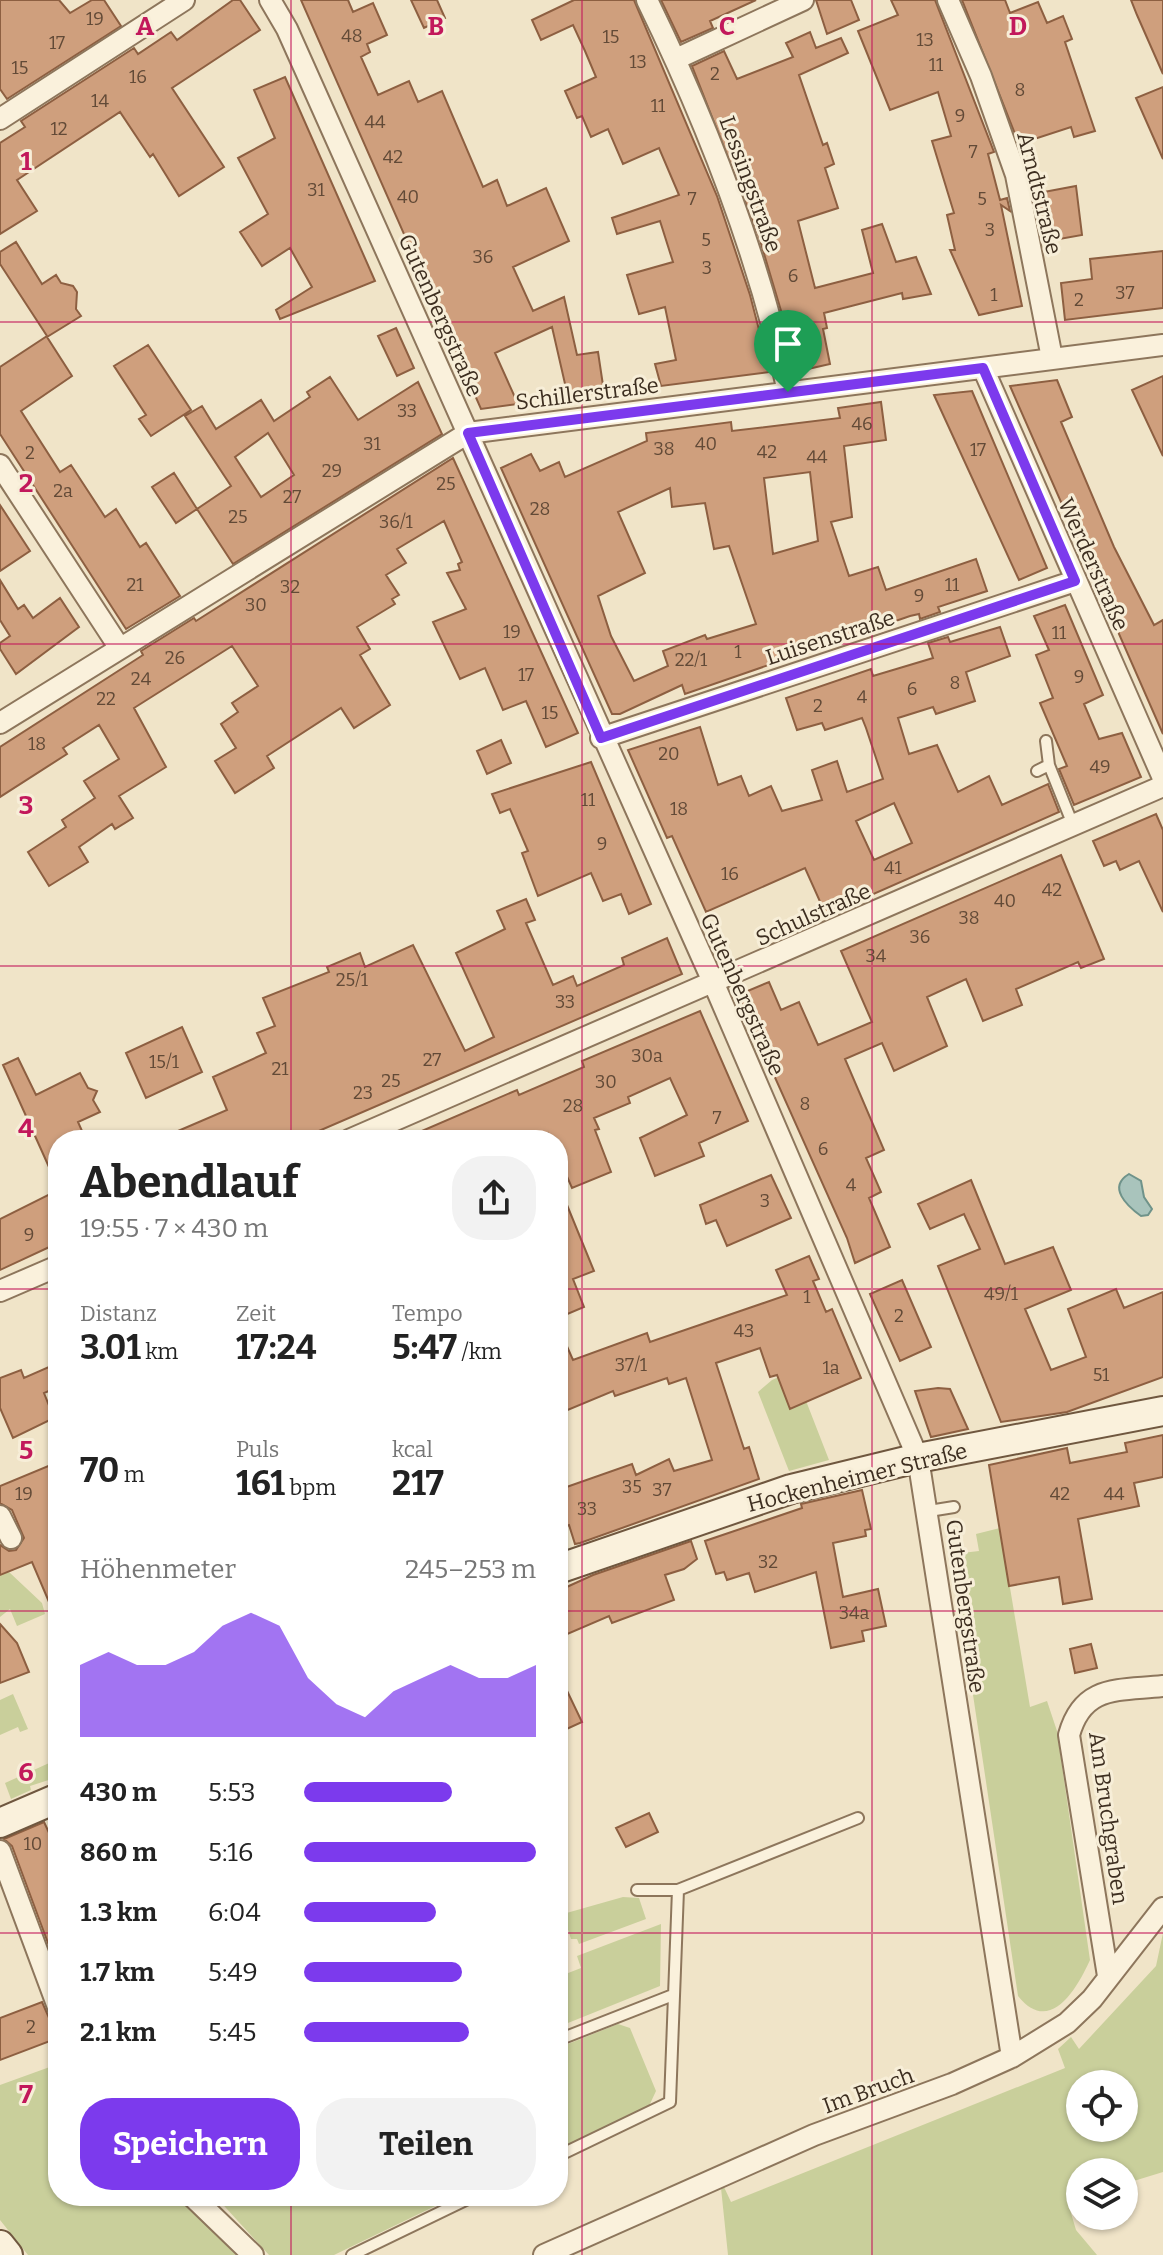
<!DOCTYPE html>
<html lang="de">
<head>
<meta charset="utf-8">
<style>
	body { margin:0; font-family:Bitter,serif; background:#f2f2f2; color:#222; height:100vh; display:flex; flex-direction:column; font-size:30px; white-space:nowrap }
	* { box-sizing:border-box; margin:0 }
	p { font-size:26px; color:#767676 }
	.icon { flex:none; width:44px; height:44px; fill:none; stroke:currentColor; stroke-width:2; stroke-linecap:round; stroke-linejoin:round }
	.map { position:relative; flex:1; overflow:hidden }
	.panel { position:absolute; left:48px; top:1130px; width:520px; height:1076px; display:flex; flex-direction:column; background:#fff; border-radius:32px; box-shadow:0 2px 6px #0004 }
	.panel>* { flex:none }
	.fabs { position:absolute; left:1066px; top:2070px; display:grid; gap:16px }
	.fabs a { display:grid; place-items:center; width:72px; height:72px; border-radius:50%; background:#fff; box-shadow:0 2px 6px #0004; font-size:40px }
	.pin { position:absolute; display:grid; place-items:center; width:68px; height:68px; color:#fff; margin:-82px -34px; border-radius:50% 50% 50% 0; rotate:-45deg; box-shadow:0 0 8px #0007 }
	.pin .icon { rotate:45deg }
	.round { display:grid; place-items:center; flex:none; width:84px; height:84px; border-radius:32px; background:#f2f2f2 }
	.head { display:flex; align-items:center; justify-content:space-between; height:136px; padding:0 32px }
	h1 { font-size:44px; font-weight:700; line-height:60px }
	.stats { display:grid; grid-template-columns:repeat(3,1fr); gap:12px; height:136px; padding:8px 32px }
	.stats div { display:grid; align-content:center }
	.stats b { font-size:34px; font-weight:700 }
	.stats small { font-size:22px; font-weight:400 }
	.stats p { font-size:22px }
	.chart { height:224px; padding:16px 32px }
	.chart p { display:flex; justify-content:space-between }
	.chart svg { width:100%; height:144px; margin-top:8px; fill:#7c3aed; opacity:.7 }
	.primary-button { display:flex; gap:16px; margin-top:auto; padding:16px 32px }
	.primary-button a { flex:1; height:92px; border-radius:32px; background:#7c3aed; color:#fff; font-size:32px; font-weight:700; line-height:92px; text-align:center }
	.primary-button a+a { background:#f2f2f2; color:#222 }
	ul { padding:0 32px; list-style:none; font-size:26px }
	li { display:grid; grid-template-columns:128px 96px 1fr; align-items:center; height:60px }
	li i { height:20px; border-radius:10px; background:#7c3aed }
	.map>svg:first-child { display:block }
	.green { fill:#c9cf9b; fill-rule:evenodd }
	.water { fill:#a9c4bc; stroke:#6f938a; stroke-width:2 }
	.building { fill:#cf9f7d; stroke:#8d5f41; stroke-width:2; fill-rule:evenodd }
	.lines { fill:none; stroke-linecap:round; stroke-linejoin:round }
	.lane-casing { stroke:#8d765c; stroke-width:14 }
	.street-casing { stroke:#8d765c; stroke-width:24 }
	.secondary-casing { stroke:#6f573f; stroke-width:32 }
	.lane { stroke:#faf1dc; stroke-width:10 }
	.street { stroke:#faf1dc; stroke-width:20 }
	.secondary { stroke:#faf1dc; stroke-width:28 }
	.route-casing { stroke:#fff; stroke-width:16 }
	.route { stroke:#7c3aed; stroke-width:10 }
	.grid { fill:none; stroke:#c2185b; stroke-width:2; stroke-opacity:0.55 }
	.labels { text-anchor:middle; stroke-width:6; stroke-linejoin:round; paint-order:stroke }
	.number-label { font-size:18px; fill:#624a37 }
	.street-label { font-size:22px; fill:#3d2e20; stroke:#f7eed8 }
	.grid-label { font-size:26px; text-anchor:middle; font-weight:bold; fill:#c2185b; stroke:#f7eed8; stroke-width:6; stroke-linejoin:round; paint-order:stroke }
</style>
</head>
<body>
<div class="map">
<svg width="1163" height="2255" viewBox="0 0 1163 2255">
	<rect width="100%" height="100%" fill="#f0e4c8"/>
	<!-- green -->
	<path class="green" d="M794 1370 829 1460 789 1471 758 1392 772 1380Z
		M1000 1528 1030 1707 1047 1701 1057 1731 1090 1960C1076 1991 1049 2035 1018 1996L962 1621 966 1583 962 1553 979 1551 976 1534Z
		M9 1572 42 1603 45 1614 17 1626 10 1609 0 1617V1575Z
		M13 1694 28 1729 20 1732 18 1727 0 1735V1700Z
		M58 1759V1777L30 1786 31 1790 11 1799 5 1783Z
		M623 1897 639 1898 646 1919 579 1944 577 1939H571L563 1914Z
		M661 1924 660 1986 558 2027V1977L581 1968 577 1956Z
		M1163 1933V2172L1124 2184V2172H1080V2198L1068 2203 1076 2230 1097 2255H728L721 2188 724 2187 731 2202 1065 2068 1058 2049 1071 2037 1079 2049 1156 1966ZM1080 2084H1124V2128H1080Z
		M618 2024 630 2028 656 2091 649 2106 558 2149V2048Z
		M58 2064V2196H177L236 2255H28L0 2220V2085Z
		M215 2196H456L334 2255H269Z"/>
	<!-- water -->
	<path class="water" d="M1129 1174 1141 1181 1144 1197 1152 1209 1148 1215 1141 1216C1127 1206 1107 1187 1129 1174Z"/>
	<!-- building -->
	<path class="building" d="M0 0H59L70 13 92 0H104L121 26 7 99 0 89Z
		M233 0H240L260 30 172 88 224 167 179 196 153 154 150 157 120 112 17 180 37 211 0 234V143L25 127 21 121 134 48 138 54 171 32 177 40Z
		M301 0H348L353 12 373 3 387 35 367 44 370 52 361 57 378 95 409 81 418 102 442 91 483 187 497 180 507 206 546 188 569 241 513 267 533 311 564 297 577 355 598 352 604 392 568 397 552 327 495 353 518 404 481 409Z
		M411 0H437L445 18 424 28Z
		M574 0H634L717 196 750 295 770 372 661 386 655 364 676 360 665 307 639 314 627 275 673 262 660 221 617 234 612 218 679 195 659 148 623 164 608 129 591 137 582 116 577 118 565 91 596 77 585 51 573 25 541 40 532 20Z
		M661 0H756L710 21 713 28 681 42Z
		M816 0H851L859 20 827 34Z
		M891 0H935L994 152 988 154 1000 200 1007 198 1010 211 1001 205 1022 306 979 315 950 250H955L947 215 954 213 932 141 951 136 938 92 890 110 858 31 898 15Z
		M962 0H1005L1010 13 1038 2 1047 23 1063 16 1072 39 1065 42 1095 131 1074 137 1071 127 1019 144Z
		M1131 0H1163V74L1137 15Z
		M810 32 816 48 841 38 848 53 799 75 823 145 827 143 834 164 825 168 838 208 798 221 815 288 873 273 862 230 882 224 896 262 916 257 931 294 903 299 902 293 824 313 827 328 823 329 830 364 799 371 759 237 692 66 724 51 737 79 793 57 786 43Z
		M285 77 375 281 280 319 276 310 312 287 290 248 262 266 240 232 268 214 238 158 275 138 254 90Z
		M1163 87V159L1136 98Z
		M1076 186 1082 235 1054 240 1040 231 1033 194Z
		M16 242 42 284 56 275 61 283 73 286 77 292 76 309 81 316 47 337 72 376 21 411 60 472 71 465 105 517 116 509 140 547 146 543 180 596 126 629 0 434V367L47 336 0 264V252Z
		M1163 251V308L1065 320 1061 283 1092 279 1090 259Z
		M396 328 414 368 397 376 378 336Z
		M148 345 191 410 151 436 139 419 146 415 114 366Z
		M1163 376V456L1132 390Z
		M330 377 358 420 418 382 442 434 233 564 197 509 231 486 185 416 202 406 216 429 261 400 274 421 310 397 307 392ZM268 433 294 475 261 497 235 457Z
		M1057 380 1072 417 1061 422 1114 547 1154 625 1163 620V734L1010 386Z
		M972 391 1047 568 1019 580 934 395Z
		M881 402 886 440 844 446 852 517 831 522 849 576 878 567 886 590 976 559 987 591 938 607 940 612 920 619 919 614 910 616 685 694 682 685 620 714H612L501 468 531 454 540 471 559 462 565 477 647 441 646 433 731 422 732 431 840 418 838 408ZM810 472 818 541 773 554 764 478ZM670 488 672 507 705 503 714 549 729 546 756 624 707 639 705 635 663 651 668 666 634 681 611 636 598 596 645 573 618 512Z
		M453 458 578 733 546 747 526 701 503 710 485 668 460 679 433 622 466 609 447 573 460 570 458 564 462 562 444 521 397 549 406 563 386 575 399 595 392 599 395 604 357 627 370 649 360 655 390 705 354 728 341 708 267 756 274 768 235 793 215 761 236 748 221 724 238 712 232 703 258 686 232 646 134 708 166 767 119 796 133 818 115 829 112 824 79 847 88 862 49 886 28 852 66 827 62 820 95 798 84 781 119 759 99 725 63 748 67 754 0 797V747L143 655 141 651 194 618 196 621Z
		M174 473 197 509 176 523 152 487Z
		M0 505 30 551 0 571Z
		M0 580 18 609 24 605 33 618 60 598 79 627 16 674 0 649V643L10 636 0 620Z
		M1065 605 1103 695 1084 704 1099 739 1122 733 1141 777 1074 805 1059 769 1067 766 1040 703 1053 698 1036 655 1049 650 1034 616Z
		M1000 627 1010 656 966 672 975 701 936 714 933 707 898 718 909 754 937 745 958 792 989 776 1002 805 1048 784 1059 812 826 915 805 868 706 912 672 836 667 838 628 750 700 727 718 785 741 776 749 796 771 786 782 811 822 800 812 770 837 761 847 792 883 779 866 728 862 718 825 730 822 723 797 730 786 698 871 669 873 676 933 658 928 643 948 637 950 642ZM894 803 912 843 874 860 856 821Z
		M501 740 511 763 487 774 477 751Z
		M591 762 651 904 629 914 621 894 603 901 591 873 538 896 522 853 528 851 510 809 500 813 492 794Z
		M1156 814 1163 830V912L1139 861 1120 870 1116 861 1104 866 1093 841Z
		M1061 855 1104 959 1081 968 1078 962 1016 989 1022 1005 983 1021 966 979 927 997 947 1046 894 1071 882 1043 845 1059 884 1150 866 1158 881 1192 869 1198 890 1247 855 1263 847 1238 738 995 769 982 781 1010 799 1002 818 1045 872 1022 841 951Z
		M526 899 535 920 526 923 553 985 573 976 577 986 624 965 622 958 667 938 682 974 298 1140H157L227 1110 213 1077 266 1053 257 1033 275 1026 263 998 329 972 327 967 360 953 365 967 413 945 465 1051 494 1037 456 953 505 929 497 911Z
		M700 1011 748 1121 699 1143 704 1156 655 1176 640 1138 687 1115 670 1078 628 1097 630 1103 594 1118 599 1129 595 1130 611 1172 572 1188 558 1156V1140H551L548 1133 532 1140H401L517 1090 519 1095 584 1067 582 1061Z
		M182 1027 202 1072 146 1098 126 1053Z
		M18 1058 36 1095 80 1073 88 1088 97 1091 93 1100 100 1112 78 1122 86 1140H58V1187L3 1065Z
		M771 1175 791 1218 727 1246 716 1220 706 1224 700 1205Z
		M971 1180 1005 1264 1053 1247 1071 1290 1025 1309 1051 1370 1086 1357 1068 1309 1116 1289 1124 1308 1163 1292V1377L1067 1412 1001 1422 938 1266 980 1249 964 1214 930 1229 918 1204Z
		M558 1183 594 1271 573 1279 584 1307 558 1318Z
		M58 1190V1243L0 1270V1219Z
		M809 1256 819 1279 813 1281 826 1312 832 1309 861 1378 790 1409 777 1375 770 1377 760 1348 716 1363 744 1449 749 1447 759 1479 580 1543 575 1544 569 1525 558 1529V1490L632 1464 636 1475 669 1459 674 1471 712 1460 686 1378 669 1384 667 1378 615 1396 613 1391 558 1414V1326L573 1360 647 1333 650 1342 787 1295 776 1270Z
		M902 1280 931 1347 900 1361 870 1294Z
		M58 1363V1387L44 1393 54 1418 13 1438 0 1408V1378L21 1370 24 1378Z
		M938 1388 950 1389 968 1429 931 1437 915 1391Z
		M1163 1435V1477L1134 1483 1139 1506 1078 1519 1092 1599 1063 1604 1059 1577 1009 1586 989 1465 1067 1448 1070 1463 1127 1452 1125 1443Z
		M58 1462V1623L32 1562 0 1575V1545L9 1551 16 1550 24 1538 12 1510 0 1503V1486Z
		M862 1490 871 1529 865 1530 866 1536 833 1543 843 1597 878 1589 886 1626 862 1631 864 1641 831 1648 816 1572 755 1592 749 1573 727 1580 724 1572 716 1574 705 1541 802 1508 801 1504Z
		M691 1541 697 1559 684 1569 665 1575 674 1600 612 1623 609 1616 558 1638V1591L593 1575Z
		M0 1624 17 1643 29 1672 0 1683Z
		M1091 1644 1097 1668 1075 1673 1070 1649Z
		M558 1672 582 1722 558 1733Z
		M649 1813 658 1832 626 1847 616 1828Z
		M44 1822 58 1852V1970L12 1846 4 1839Z
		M42 2002 58 2038 0 2060V2018Z"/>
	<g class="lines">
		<defs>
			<path id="lane" d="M1046 741 1049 765 1073 825
				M1037 771 1049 765
				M929 1511 954 1507
				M637 1890H678
				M558 2040 673 1995
				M558 2156 670 2102 678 1890 858 1818
				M352 2255 474 2196"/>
			<path id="street" d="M270 0 287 29 714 984 918 1458 1012 2057
				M647 0C708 125 759 256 788 392
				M948 0 981 76 1016 175 1052 358
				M676 59 803 0
				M0 119 184 0
				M983 368 1163 778
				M0 465 119 647
				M0 723 468 433 1163 345
				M601 738 1075 581
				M349 1140 1163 786
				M0 1291 58 1266
				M0 1516 11 1538
				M0 1851 58 2007
				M1108 1976 1069 1735C1083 1684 1119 1691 1163 1686
				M192 2196 253 2255
				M544 2255 814 2135 952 2084 1012 2057 1067 2023 1092 1999 1163 1908"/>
			<path id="secondary" d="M558 1569 791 1489 918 1458 1163 1411
				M0 1823 58 1798
				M0 2245 8 2255"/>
		</defs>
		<!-- lane casing -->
		<use href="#lane" class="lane-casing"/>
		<!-- street casing -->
		<use href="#street" class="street-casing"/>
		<!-- secondary casing -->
		<use href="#secondary" class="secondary-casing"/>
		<!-- lane -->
		<use href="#lane" class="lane"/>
		<!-- street -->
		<use href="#street" class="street"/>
		<!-- secondary -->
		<use href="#secondary" class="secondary"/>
	</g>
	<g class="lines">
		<defs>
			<path id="route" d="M983 368 1075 581 601 738 468 433Z"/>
		</defs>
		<!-- route casing -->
		<use href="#route" class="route-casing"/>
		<!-- route -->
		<use href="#route" class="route"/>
	</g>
	<!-- grid -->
	<path class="grid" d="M291 0V1140M582 0V2255M872 0V2255M0 322H1163M0 644H1163M0 966H1163M0 1289H58M558 1289H1163M0 1611H58M558 1611H1163M0 1933H58M558 1933H1163M291 2196V2255"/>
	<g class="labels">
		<!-- number labels -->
		<g class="number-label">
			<text x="95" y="25">19</text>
			<text x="352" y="42">48</text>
			<text x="611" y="43">15</text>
			<text x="925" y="46">13</text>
			<text x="57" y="49">17</text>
			<text x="638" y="68">13</text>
			<text x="936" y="71">11</text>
			<text x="20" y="74">15</text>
			<text x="715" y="80">2</text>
			<text x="138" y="83">16</text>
			<text x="1020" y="96">8</text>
			<text x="100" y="107">14</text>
			<text x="658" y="112">11</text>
			<text x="960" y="122">9</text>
			<text x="375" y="128">44</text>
			<text x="59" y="135">12</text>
			<text x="973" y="158">7</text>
			<text x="393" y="163">42</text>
			<text x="316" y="196">31</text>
			<text x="408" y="203">40</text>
			<text x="692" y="205">7</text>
			<text x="982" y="205">5</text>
			<text x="990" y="236">3</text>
			<text x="706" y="246">5</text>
			<text x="483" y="263">36</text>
			<text x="707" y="274">3</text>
			<text x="793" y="282">6</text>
			<text x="1125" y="299">37</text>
			<text x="994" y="301">1</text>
			<text x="1079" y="306">2</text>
			<text x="407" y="417">33</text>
			<text x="862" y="430">46</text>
			<text x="372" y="450">31</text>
			<text x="706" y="450">40</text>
			<text x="664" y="455">38</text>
			<text x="978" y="456">17</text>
			<text x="767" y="458">42</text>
			<text x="30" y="459">2</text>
			<text x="817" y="463">44</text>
			<text x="332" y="477">29</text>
			<text x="446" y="490">25</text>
			<text x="63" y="497">2a</text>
			<text x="292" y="503">27</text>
			<text x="540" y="515">28</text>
			<text x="238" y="523">25</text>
			<text x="396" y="528">36/1</text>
			<text x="135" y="591">21</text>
			<text x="952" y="591">11</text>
			<text x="290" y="593">32</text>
			<text x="919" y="602">9</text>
			<text x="256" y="611">30</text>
			<text x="512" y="638">19</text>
			<text x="1059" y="639">11</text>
			<text x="738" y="658">1</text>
			<text x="175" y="664">26</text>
			<text x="691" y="666">22/1</text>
			<text x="526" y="681">17</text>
			<text x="1079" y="683">9</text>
			<text x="141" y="685">24</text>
			<text x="955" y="689">8</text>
			<text x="912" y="695">6</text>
			<text x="862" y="703">4</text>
			<text x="106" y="705">22</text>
			<text x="818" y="712">2</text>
			<text x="550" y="719">15</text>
			<text x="37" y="750">18</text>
			<text x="669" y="760">20</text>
			<text x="1100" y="773">49</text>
			<text x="588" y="806">11</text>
			<text x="679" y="815">18</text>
			<text x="602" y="850">9</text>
			<text x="893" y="874">41</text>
			<text x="730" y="880">16</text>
			<text x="1052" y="896">42</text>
			<text x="1005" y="907">40</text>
			<text x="969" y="924">38</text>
			<text x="920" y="943">36</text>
			<text x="876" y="962">34</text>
			<text x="352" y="986">25/1</text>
			<text x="565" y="1008">33</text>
			<text x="647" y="1062">30a</text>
			<text x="432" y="1066">27</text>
			<text x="164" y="1068">15/1</text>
			<text x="280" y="1075">21</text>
			<text x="391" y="1087">25</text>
			<text x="606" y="1088">30</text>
			<text x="363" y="1099">23</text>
			<text x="805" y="1110">8</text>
			<text x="573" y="1112">28</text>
			<text x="717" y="1124">7</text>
			<text x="823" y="1155">6</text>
			<text x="851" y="1191">4</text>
			<text x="765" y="1207">3</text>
			<text x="29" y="1241">9</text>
			<text x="1001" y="1300">49/1</text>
			<text x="807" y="1303">1</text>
			<text x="899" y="1322">2</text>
			<text x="744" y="1337">43</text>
			<text x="631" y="1371">37/1</text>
			<text x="831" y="1374">1a</text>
			<text x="1101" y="1381">51</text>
			<text x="632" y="1493">35</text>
			<text x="662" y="1496">37</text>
			<text x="24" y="1500">19</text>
			<text x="1060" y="1500">42</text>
			<text x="1114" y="1500">44</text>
			<text x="587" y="1515">33</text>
			<text x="768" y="1568">32</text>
			<text x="854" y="1619">34a</text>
			<text x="33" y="1850">10</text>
			<text x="31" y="2033">2</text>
		</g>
		<!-- street labels -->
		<g class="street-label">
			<text transform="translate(751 184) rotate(70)" y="8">Lessingstraße</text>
			<text transform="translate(1040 193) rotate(76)" y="8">Arndtstraße</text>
			<text transform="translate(441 315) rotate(66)" y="8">Gutenbergstraße</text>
			<text transform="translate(587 393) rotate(-7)" y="8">Schillerstraße</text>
			<text transform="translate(1094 564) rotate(66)" y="8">Werderstraße</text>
			<text transform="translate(830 637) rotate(-18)" y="8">Luisenstraße</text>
			<text transform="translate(813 914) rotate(-24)" y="8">Schulstraße</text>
			<text transform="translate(743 994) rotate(66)" y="8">Gutenbergstraße</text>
			<text transform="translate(857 1477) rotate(-14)" y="8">Hockenheimer Straße</text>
			<text transform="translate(966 1606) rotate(82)" y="8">Gutenbergstraße</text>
			<text transform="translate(1109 1818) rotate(82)" y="8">Am Bruchgraben</text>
			<text transform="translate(868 2090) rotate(-20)" y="8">Im Bruch</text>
		</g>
	</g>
	<g class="grid-label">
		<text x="145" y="35">A</text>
		<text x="436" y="35">B</text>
		<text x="727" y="35">C</text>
		<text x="1018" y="35">D</text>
		<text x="26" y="170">1</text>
		<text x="26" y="492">2</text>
		<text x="26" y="814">3</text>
		<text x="26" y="1137">4</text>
		<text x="26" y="1459">5</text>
		<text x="26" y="1781">6</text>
		<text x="26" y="2103">7</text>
	</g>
</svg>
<div class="fabs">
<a><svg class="icon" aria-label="locate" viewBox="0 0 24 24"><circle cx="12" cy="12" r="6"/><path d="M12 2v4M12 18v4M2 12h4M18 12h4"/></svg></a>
<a><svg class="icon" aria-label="layers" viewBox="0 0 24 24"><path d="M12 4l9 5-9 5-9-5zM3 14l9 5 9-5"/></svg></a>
</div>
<div class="pin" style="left:788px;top:392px;background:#1e9e55"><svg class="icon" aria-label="arrive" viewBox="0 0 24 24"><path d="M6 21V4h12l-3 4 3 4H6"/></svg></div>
<section class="panel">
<div class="head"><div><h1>Abendlauf</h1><p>19:55 · 7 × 430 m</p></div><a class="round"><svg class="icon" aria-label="share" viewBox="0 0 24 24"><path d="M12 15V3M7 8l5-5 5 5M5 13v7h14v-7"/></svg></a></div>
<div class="stats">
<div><p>Distanz</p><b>3.01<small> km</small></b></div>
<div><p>Zeit</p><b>17:24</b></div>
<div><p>Tempo</p><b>5:47<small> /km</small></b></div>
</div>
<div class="stats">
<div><b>70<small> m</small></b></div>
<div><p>Puls</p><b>161<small> bpm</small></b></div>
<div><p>kcal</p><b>217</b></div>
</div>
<div class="chart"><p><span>Höhenmeter</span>245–253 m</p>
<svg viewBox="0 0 160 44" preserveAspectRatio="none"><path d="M0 44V22L10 18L20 22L30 22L40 18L50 10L60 6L70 10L80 26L90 34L100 38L110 30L120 26L130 22L140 26L150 26L160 22V44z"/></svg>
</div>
<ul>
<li><b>430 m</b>5:53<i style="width:64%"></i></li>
<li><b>860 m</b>5:16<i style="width:100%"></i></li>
<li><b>1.3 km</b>6:04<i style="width:57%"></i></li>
<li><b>1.7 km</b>5:49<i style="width:68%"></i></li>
<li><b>2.1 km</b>5:45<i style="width:71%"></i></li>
</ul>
<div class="primary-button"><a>Speichern</a><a>Teilen</a></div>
</section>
</div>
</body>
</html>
